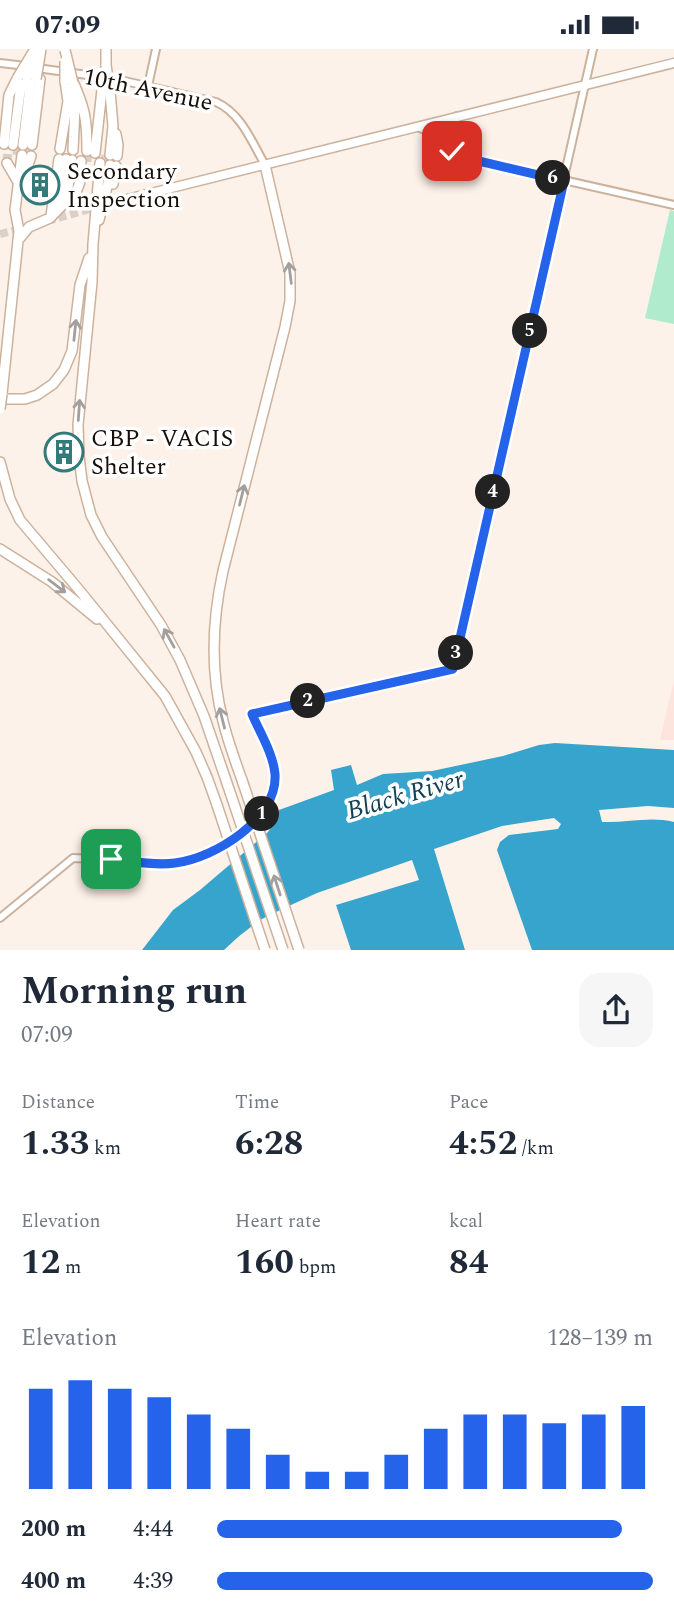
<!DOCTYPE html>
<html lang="en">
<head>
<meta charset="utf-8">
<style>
	body { margin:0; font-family:Spectral,serif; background:#f6f6f7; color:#1f2937; height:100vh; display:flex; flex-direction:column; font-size:26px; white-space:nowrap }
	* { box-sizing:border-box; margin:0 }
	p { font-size:23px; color:#747a83 }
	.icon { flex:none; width:38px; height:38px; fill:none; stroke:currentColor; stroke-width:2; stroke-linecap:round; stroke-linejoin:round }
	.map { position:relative; height:901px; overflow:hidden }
	.sheet { display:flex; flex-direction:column; background:#fff; flex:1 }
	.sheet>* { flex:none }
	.pin { position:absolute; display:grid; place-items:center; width:60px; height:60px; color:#fff; margin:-30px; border-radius:14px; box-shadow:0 4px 10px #0006 }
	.km { position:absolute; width:35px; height:35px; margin:-18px; border-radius:50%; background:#222; color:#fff; font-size:19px; line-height:35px; text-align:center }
	.round { display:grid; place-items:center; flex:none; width:74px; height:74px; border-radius:21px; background:#f6f6f7 }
	.overview { display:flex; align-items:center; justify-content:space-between; height:119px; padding:0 21px }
	h1 { font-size:38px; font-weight:700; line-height:52px }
	.metrics { display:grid; grid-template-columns:repeat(3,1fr); gap:10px; height:119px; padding:7px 21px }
	.metrics div { display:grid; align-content:center }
	.metrics b { font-size:35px; font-weight:700 }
	.metrics small { font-size:19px; font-weight:400 }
	.metrics p { font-size:19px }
	.chart { height:196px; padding:14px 21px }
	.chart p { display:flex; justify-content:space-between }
	.chart svg { width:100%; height:126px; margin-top:7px; stroke:#2563eb; stroke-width:6 }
	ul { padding:0 21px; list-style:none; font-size:23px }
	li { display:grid; grid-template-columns:112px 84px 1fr; align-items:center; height:52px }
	li i { height:18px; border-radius:9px; background:#2563eb }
	.status { display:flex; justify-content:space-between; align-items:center; height:49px; padding:0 35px; background:#fff; direction:ltr }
	.status svg { height:19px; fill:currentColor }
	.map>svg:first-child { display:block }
	.industrial { fill:#fde4dc }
	.green { fill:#b0ebcd }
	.water { fill:#36a4cc }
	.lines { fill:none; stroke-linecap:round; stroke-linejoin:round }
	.major-tunnel { stroke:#dad0c7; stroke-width:8; stroke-dasharray:8 4; stroke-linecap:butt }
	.highway-tunnel { stroke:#dad0c7; stroke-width:9; stroke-dasharray:9 4.5; stroke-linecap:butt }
	.minor-casing { stroke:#ccb29d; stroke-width:10 }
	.major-casing { stroke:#ccb29d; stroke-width:11 }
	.highway-casing { stroke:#ccb29d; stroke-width:12 }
	.minor { stroke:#fff; stroke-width:6 }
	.major { stroke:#fff; stroke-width:8 }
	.highway { stroke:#fff; stroke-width:9 }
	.highway-bridge-casing { stroke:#ccb29d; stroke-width:12; stroke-linecap:butt }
	.highway-bridge { stroke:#fff; stroke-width:9 }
	.oneway { stroke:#a29f9c }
	.route-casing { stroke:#fff; stroke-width:14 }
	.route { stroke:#2563eb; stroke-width:9 }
	.labels { text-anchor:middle; stroke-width:7; stroke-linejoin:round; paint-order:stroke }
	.street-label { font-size:24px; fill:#170e07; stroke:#fff }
	.poi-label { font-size:24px; fill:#170e07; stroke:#fff; text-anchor:start }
	.water-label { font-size:26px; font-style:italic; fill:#144253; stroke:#fff }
</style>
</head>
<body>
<div class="status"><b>07:09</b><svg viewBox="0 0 49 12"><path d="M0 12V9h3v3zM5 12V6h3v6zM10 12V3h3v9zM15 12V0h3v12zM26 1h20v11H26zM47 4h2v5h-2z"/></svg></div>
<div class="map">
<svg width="674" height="901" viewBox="0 0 674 901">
	<rect width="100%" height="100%" fill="#fdf2e9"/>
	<!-- industrial -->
	<path class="industrial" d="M674 631V691H660Z"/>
	<!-- green -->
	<path class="green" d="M670 161 674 162V275L645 269Z"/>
	<!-- water -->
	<path class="water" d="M555 694 674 701V759L648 757 599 761 602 773C627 774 650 767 674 773V901H532L497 801 500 793 509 786 558 780 561 775 554 769 502 777 434 800 465 901H351L336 856 419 831 412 811 317 844 278 862 260 871 238 888 224 901H142L173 861 200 841 268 783 278 767 279 761 334 741 331 721 351 716 357 736 383 725 432 722 503 707 539 696Z"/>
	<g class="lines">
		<!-- major-tunnel -->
		<path class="major-tunnel" d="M47 172 115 153
			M0 185 24 179"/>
		<!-- highway-tunnel -->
		<path class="highway-tunnel" d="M17 106 18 95
			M27 106 28 96
			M87 113V102
			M7 114 8 95
			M105 115 106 105"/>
		<defs>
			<path id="minor" d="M0 14 26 17
				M37 19 116 30 216 53C241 64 252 93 265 116
				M148 37 156 0
				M457 67C450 82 450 92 460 105
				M418 78 431 84 452 102 466 109 674 156
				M0 869 73 809C91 810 109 810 127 811 141 813 155 816 169 815 209 813 274 774 275 730 275 708 261 685 252 665L453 620 593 0"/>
			<path id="major" d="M115 153C301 106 487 59 674 14"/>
			<path id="highway" d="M106 0V16
				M71 28C85 59 87 69 87 102
				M110 43 113 77 110 106
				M116 85 118 96 117 107
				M4 95 9 46 18 28
				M13 96 20 43 24 28
				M23 96 31 29
				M32 96 40 30
				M60 100 68 52 65 32
				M73 101 75 58 74 42
				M95 104 102 41
				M7 114 18 133
				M100 114 93 195 92 233 78 376 79 407 82 432 91 466 102 488 161 576 180 611 204 667 230 743
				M23 131 31 107
				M113 135 116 117
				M61 143 66 110
				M61 153 68 138 72 111
				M51 167 59 110
				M99 171 108 134 110 116
				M20 189 29 178 50 169 77 141 80 133 81 112
				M2 345 19 182 15 161 22 106
				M0 350H25L37 346 53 335 64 321 72 302 80 236 89 209
				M0 413 10 450 20 471 80 542 165 647 196 703 207 728 217 756
				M0 500 52 533 97 570
				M243 734C236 714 228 693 223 672 210 622 212 572 223 522L285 278 290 252V224L265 116"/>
		</defs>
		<!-- minor casing -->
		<use href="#minor" class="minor-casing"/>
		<!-- major casing -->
		<use href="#major" class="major-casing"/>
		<!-- highway casing -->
		<use href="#highway" class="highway-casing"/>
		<!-- minor -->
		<use href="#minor" class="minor"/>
		<!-- major -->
		<use href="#major" class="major"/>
		<!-- highway -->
		<use href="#highway" class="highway"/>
		<defs>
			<path id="highway-bridge" d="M65 1 73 34
				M106 16 110 43
				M18 28 35 0
				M27 29 34 8
				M36 30 41 0
				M65 32V12
				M102 41 104 22
				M0 360 2 345
				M243 734 299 901
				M230 743 283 901
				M217 756 265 901"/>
		</defs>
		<!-- highway-bridge casing -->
		<use href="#highway-bridge" class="highway-bridge-casing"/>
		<!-- highway-bridge -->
		<use href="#highway-bridge" class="highway-bridge"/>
	</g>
	<!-- one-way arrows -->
	<defs><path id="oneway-shaft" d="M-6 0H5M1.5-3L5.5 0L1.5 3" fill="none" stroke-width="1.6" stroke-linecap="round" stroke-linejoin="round" transform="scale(1.75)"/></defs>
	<g class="oneway">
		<use href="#oneway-shaft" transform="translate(290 224) rotate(-97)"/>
		<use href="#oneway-shaft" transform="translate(75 281) rotate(-84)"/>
		<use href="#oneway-shaft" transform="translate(79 361) rotate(-86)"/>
		<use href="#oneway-shaft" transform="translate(242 446) rotate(-76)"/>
		<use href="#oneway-shaft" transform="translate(57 537) rotate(37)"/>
		<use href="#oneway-shaft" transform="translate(169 589) rotate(-119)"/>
		<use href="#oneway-shaft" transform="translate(222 669) rotate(-104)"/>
		<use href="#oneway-shaft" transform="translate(277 836) rotate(-108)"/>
	</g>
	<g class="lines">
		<defs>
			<path id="route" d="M111 810C132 812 154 817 175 814 215 809 278 770 275 725 273 704 260 684 252 665L453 620 564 132 466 109 452 102"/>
		</defs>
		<!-- route casing -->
		<use href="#route" class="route-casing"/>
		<!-- route -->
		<use href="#route" class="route"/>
	</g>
	<!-- icons -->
	<defs>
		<symbol id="building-ring" viewBox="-11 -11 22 22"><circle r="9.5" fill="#fff" stroke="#327b7a" stroke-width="1.5"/><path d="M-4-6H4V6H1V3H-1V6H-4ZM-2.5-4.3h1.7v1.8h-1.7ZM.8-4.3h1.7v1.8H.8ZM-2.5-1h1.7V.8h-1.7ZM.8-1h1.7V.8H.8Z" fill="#327b7a"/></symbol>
	</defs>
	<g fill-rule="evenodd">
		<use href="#building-ring" x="18" y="114" width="44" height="44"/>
		<use href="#building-ring" x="42" y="381" width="44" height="44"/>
	</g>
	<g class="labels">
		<!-- street labels -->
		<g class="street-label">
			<text transform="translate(148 40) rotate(12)" y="8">10th Avenue</text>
		</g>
		<!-- poi labels -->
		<g class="poi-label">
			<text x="67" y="130">Secondary<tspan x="67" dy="28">Inspection</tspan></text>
			<text x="91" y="397">CBP - VACIS<tspan x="91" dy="28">Shelter</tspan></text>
		</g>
		<!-- water labels -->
		<g class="water-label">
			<text transform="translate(405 745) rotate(-16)" y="9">Black River</text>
		</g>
	</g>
</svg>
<div class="pin" style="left:111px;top:810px;background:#1e9e55"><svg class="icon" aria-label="arrive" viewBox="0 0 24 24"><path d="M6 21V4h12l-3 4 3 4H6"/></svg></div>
<div class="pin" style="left:452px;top:102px;background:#d93025"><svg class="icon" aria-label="check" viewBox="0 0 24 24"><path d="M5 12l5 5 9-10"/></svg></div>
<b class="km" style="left:262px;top:765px">1</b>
<b class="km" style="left:308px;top:652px">2</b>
<b class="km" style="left:456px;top:604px">3</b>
<b class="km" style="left:493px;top:443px">4</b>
<b class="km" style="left:530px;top:282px">5</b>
<b class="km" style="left:553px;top:129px">6</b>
</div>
<section class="sheet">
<div class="overview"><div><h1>Morning run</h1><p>07:09</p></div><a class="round"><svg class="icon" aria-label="share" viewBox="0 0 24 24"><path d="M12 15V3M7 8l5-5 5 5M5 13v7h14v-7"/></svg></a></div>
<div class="metrics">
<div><p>Distance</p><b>1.33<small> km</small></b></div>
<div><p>Time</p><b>6:28</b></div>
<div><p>Pace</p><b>4:52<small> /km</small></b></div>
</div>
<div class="metrics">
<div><p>Elevation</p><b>12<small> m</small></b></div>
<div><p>Heart rate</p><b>160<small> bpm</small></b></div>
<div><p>kcal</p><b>84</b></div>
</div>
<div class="chart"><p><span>Elevation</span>128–139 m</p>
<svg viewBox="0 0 160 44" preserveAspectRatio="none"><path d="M5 44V9M15 44V6M25 44V9M35 44V12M45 44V18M55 44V23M65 44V32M75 44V38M85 44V38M95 44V32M105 44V23M115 44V18M125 44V18M135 44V21M145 44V18M155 44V15"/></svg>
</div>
<ul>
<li><b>200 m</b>4:44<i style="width:93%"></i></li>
<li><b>400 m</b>4:39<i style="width:100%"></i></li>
</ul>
</section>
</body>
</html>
